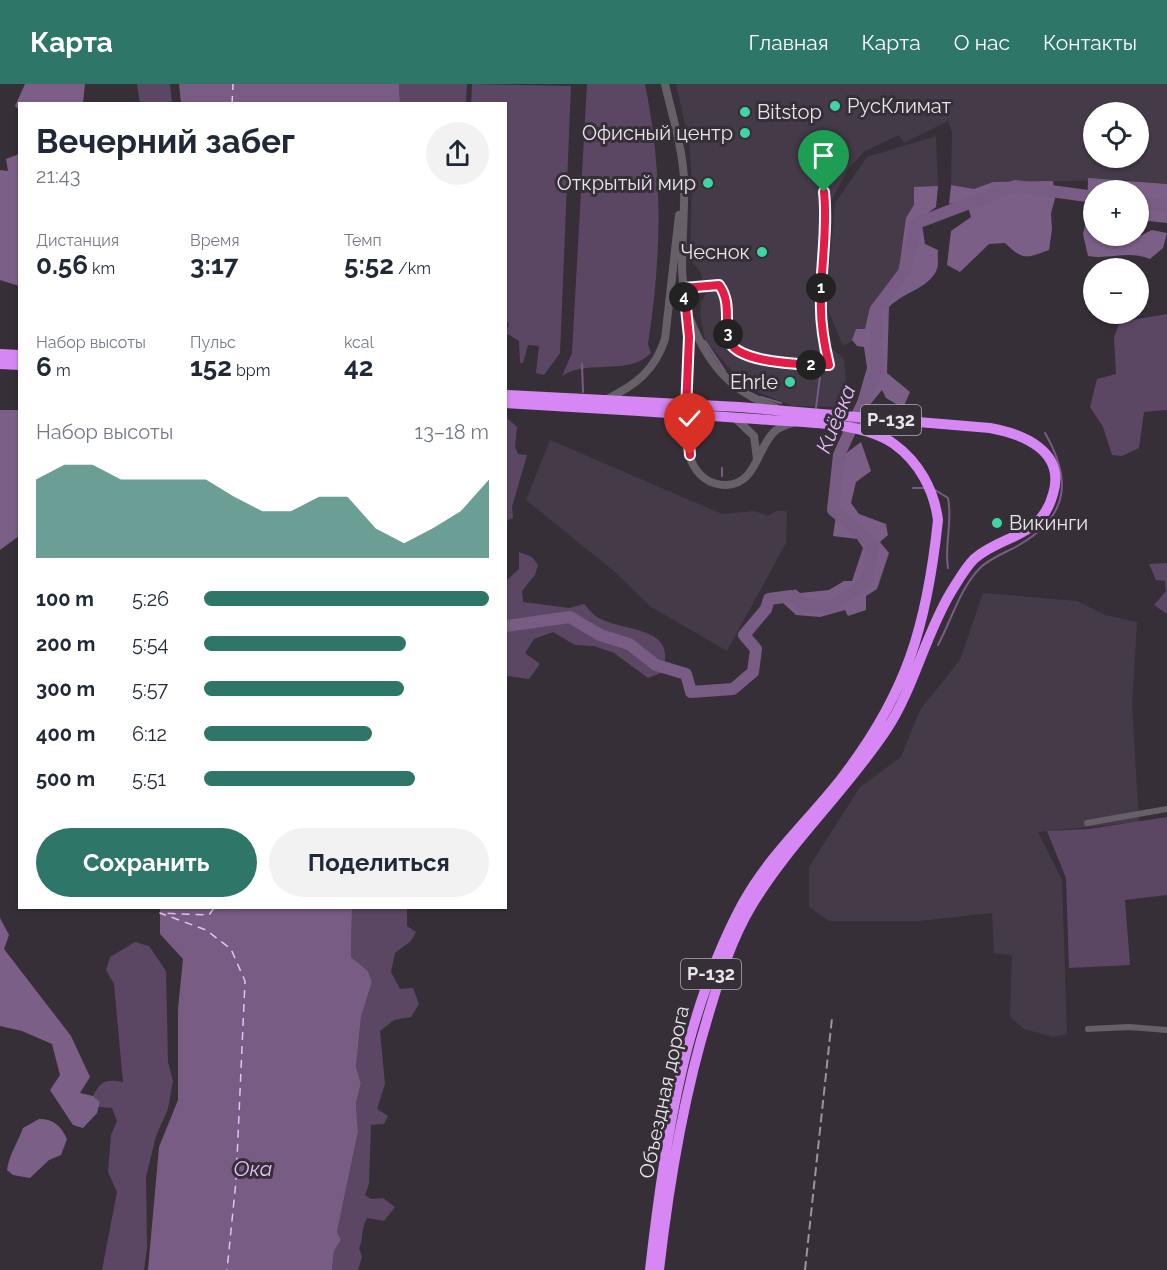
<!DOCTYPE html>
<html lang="ru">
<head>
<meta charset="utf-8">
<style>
	body { margin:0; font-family:Raleway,sans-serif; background:#f2f2f3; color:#1f2937; height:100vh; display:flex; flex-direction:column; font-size:22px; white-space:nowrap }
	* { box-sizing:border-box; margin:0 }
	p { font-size:20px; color:#747a83 }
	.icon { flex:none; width:33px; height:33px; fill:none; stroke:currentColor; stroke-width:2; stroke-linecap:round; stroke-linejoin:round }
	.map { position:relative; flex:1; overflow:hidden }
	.side { position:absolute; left:18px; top:18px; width:489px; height:807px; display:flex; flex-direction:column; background:#fff; border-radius:0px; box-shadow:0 2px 4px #0004 }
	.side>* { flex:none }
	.fabs { position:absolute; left:1083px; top:18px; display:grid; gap:12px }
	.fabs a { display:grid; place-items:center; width:66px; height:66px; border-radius:50%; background:#fff; box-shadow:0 2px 4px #0004; font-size:30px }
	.pin { position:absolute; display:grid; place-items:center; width:51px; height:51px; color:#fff; margin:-62px -26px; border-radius:50% 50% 50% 0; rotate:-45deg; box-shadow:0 0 6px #0007 }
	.pin .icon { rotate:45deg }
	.km { position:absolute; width:30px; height:30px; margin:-15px; border-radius:50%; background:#222; color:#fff; font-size:16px; line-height:30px; text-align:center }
	.round { display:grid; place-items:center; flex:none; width:63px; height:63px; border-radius:32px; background:#f2f2f3 }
	.headline { display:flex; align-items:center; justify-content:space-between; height:102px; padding:0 18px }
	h1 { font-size:33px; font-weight:700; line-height:45px }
	.figures { display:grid; grid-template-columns:repeat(3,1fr); gap:9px; height:102px; padding:6px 18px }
	.figures div { display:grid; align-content:center }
	.figures b { font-size:26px; font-weight:700 }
	.figures small { font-size:16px; font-weight:400 }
	.figures p { font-size:16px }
	.chart { height:168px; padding:12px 18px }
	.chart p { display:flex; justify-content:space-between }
	.chart svg { width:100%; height:108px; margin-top:6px; fill:#2d7668; opacity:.7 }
	.action { display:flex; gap:12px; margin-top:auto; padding:12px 18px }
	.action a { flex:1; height:69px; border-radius:36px; background:#2d7668; color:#fff; font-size:24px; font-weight:700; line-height:69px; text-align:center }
	.action a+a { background:#f2f2f3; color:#1f2937 }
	ul { padding:0 18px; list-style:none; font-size:20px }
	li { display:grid; grid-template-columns:96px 72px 1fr; align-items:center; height:45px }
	li i { height:15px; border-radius:8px; background:#2d7668 }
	header { display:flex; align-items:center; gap:36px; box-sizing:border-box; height:84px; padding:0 30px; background:#2d7668; color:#fff }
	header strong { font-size:28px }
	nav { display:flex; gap:33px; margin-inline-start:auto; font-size:21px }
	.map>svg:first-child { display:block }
	.built { fill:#443a48; fill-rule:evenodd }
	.green { fill:#5b4763 }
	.forest { fill:#7b5f86 }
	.water { fill:#785c83 }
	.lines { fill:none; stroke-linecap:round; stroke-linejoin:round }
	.stream { stroke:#785c83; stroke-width:2 }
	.river { stroke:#785c83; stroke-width:12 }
	.ferry { stroke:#eabdfc; stroke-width:1.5; stroke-dasharray:8 6; stroke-linecap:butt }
	.street { stroke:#67606a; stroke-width:6 }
	.secondary { stroke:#67606a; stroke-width:8 }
	.highway { stroke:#d687f4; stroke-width:10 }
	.rail { stroke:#9a949c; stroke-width:2; stroke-dasharray:9 4.5; stroke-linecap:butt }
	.route-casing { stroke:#fff; stroke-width:12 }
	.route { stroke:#e11d48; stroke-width:8 }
	.poi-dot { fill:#3ed4a3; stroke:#362f38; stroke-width:2 }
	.labels { text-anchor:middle; stroke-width:6; stroke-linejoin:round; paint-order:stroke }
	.shield { fill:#362f38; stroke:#b3aeb5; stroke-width:1.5 }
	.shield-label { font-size:18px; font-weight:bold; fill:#e9e4ea }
	.poi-label { font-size:20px; fill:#e9e4ea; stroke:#362f38; text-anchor:end }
	.street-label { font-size:20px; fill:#e9e4ea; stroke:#362f38 }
	.water-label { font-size:21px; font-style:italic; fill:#eabdfc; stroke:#362f38 }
</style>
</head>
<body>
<header>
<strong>Карта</strong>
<nav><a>Главная</a><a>Карта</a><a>О нас</a><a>Контакты</a></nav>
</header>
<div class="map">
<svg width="1167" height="1186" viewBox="0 0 1167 1186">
	<rect width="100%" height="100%" fill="#362f38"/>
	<!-- built -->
	<path class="built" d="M676 0H1167V100L1120 96 993 98 974 105 951 101 952 48 948 37 904 59 899 51 865 67 849 84 831 117 823 231 826 250 832 265 844 275 846 297 840 323 792 322 746 303 705 256 700 229 701 218 706 210 700 187 690 176 692 96 689 58ZM1094 28H1138V74H1094Z
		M936 52 938 102 914 104V121L899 185 870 223 864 250 843 262 826 221 835 119 867 73Z
		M550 356 722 430 755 427 768 432 776 427H787L786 459 727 567 651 523 616 489 526 416Z
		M983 509 1077 517 1105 531 1137 538 1132 620 1139 738 1038 748 1062 796 1067 950 1053 953 1024 945 1010 933 1012 871 994 869 992 829 919 837H829L809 823V783L860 703 901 673 920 626 960 576Z"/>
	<!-- green -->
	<path class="green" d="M137 0H170L172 19H140Z
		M399 0H467L466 19H400Z
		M472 0 571 2 560 269 544 291 536 289 539 262 528 261 523 279H520L519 257 506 249 509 240 506 237V20L471 19Z
		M587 0H645C663 89 662 170 648 260L651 269C627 293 590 274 562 292L572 269Z
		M1167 230V326L1144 328 1139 364 1122 372 1112 371 1103 343 1090 323 1097 295 1116 290 1114 253 1120 238Z
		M506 333 517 343 515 363 518 370 527 371 512 423 513 434 506 437Z
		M519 468 532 473 538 481 535 491 522 507 523 518 569 524 584 520C588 524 592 530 597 533 624 549 681 541 661 589L648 594 614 569 594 562 575 561 553 548 534 555 525 569 540 580 529 595 508 592 506 594V497L519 485Z
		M1167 479V530L1154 521 1166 507 1165 497 1156 496 1149 480Z
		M1167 733V811L1125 816 1130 881 1069 884 1066 794 1047 747 1089 745Z
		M352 824H407V842L416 848 411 857 395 869 391 888 400 905 413 904 419 920 411 933 394 936 380 947 385 1000 377 1025 388 1032 384 1040 371 1041 369 1100 365 1111 371 1115 383 1114 395 1123 384 1137 367 1134C360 1147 364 1155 359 1164L362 1173 358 1186H332L334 1167 341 1156 337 1148 358 1048 356 1020 361 999 356 983 361 933 372 898 368 887 351 873Z
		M135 858 149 862 166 887 168 978 173 997 168 1025 156 1052 146 1093 147 1164 144 1186H102L117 1108 108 1088 111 1051 117 1037 112 1024 99 1023 100 1018 93 1012C101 996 107 995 123 998L114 900 106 886 110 873Z"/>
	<!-- forest -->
	<path class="forest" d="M25 0H85L83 19 20 20 19 26 15 22Z
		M19 70V202L0 196V86L8 87 6 75Z
		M1088 94 1167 100V139L1149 137 1139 146 1138 106H1094V152H1132L1130 154 1133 155 1152 146 1167 149 1163 164 1150 175C1127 166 1110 176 1088 172L1083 150 1087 132Z
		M1053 97 1055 115 1051 129 1052 145 1049 166C1027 174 1023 177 1005 159L989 160 960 188 947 181 951 147 971 133 966 116 949 120 951 101 974 105 993 98Z
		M938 102 936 123 921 134 925 160 938 166C937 171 939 180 937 185 930 204 902 209 889 223L887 289 910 308 903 324 886 314 882 306 868 323 858 315 867 284 864 263 857 262 852 256 856 245H865L870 223 899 185 906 134 914 121V103Z
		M0 326H20L19 452 0 466Z
		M861 358 871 387 856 398 851 419 859 430 886 440 888 451 880 458 889 469 877 505 866 512V526L848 532 845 526 820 533 796 531 782 518 795 505 800 509 829 506 844 497H852L863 464 857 455 833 452 845 370Z
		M0 834 9 851 4 865 71 952 90 993 80 1009 93 1012 100 1018 97 1029 83 1044 73 1041 50 1006 60 991 52 960 22 947 0 942Z
		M39 1035C54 1035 61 1042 67 1055L61 1071 49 1076 30 1094 13 1091 7 1086C9 1071 18 1058 23 1044Z"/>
	<!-- water -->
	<path class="water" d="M179 0H399L400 19H181Z
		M160 824H352L351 873 368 887 372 898 361 933 356 983 361 999 356 1020 358 1048 337 1148 341 1156 334 1167 332 1186H148L159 1063 178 1016V925L183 875 160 850Z"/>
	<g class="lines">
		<!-- stream -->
		<path class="stream" d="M705 257 725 287
			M582 280 583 308
			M761 313 781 319
			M816 324 820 292
			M722 392V384
			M913 404H924
			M932 404 948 414C953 438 944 460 948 484
			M938 561C951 537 960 504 980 484 990 474 1007 468 1019 461 1069 432 1072 396 1045 349"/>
		<!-- river -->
		<path class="river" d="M1138 118 1167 122
			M506 542 570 533 600 551 629 560 656 581 686 590 691 608 733 605 753 588 756 565 744 551 766 525 769 515 791 512 801 519 828 524 866 499 873 460 833 426 839 371 877 288 876 226 904 188 917 139 1015 102 1094 113"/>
		<!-- ferry -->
		<path class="ferry" d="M232 20 233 0
			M214 824 209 831 160 829 206 846 231 865 245 897 236 1097 227 1186"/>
		<!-- street -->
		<path class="street" d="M684 204 719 201C731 217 725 235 728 254 733 280 807 281 829 281L823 254 821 218 826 124 816 59
			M1087 739 1167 725
			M1088 945 1129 943 1167 946"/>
		<!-- secondary -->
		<path class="secondary" d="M665 0C672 31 682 62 684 94 685 124 682 155 682 185 683 208 688 230 689 253 691 289 680 343 691 376 697 391 709 401 726 401 757 400 757 363 775 347 780 343 786 341 792 339
			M690 235C707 278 730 308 775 323
			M607 315C636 301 655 286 665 255L679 131
			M735 334 754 352 757 375"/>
		<!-- highway -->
		<path class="highway" d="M0 270 20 271
			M0 280 20 281
			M506 311 739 323 990 344C1023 350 1066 367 1053 410 1041 455 1002 450 974 475 965 484 958 497 951 508 926 549 913 606 887 645 846 707 790 758 752 821 732 854 720 892 709 929 683 1013 669 1098 659 1186
			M506 319C589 324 673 329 756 335 796 339 860 336 894 360 919 378 934 406 938 436 927 541 907 610 841 695 809 736 768 773 743 819 683 930 664 1062 650 1186"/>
		<!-- rail -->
		<path class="rail" d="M805 1186 832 934"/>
	</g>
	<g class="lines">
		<defs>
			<path id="route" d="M690 371 686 326 689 253 684 204 719 201C731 217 725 235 728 254 733 280 807 281 829 281 824 260 820 238 821 216 821 180 828 143 824 108"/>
		</defs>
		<!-- route casing -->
		<use href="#route" class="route-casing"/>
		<!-- route -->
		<use href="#route" class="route"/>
	</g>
	<!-- markers -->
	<g class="poi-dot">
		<circle cx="835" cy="22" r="6"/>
		<circle cx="745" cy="28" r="6"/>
		<circle cx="745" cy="49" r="6"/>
		<circle cx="708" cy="99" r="6"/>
		<circle cx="762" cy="168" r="6"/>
		<circle cx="790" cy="298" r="6"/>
		<circle cx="997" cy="439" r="6"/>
	</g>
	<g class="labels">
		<!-- shield labels -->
		<g class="shield">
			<rect x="861" y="321" width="60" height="30" rx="4.5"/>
			<rect x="681" y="875" width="60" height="30" rx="4.5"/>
		</g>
		<g class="shield-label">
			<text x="891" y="342">Р-132</text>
			<text x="711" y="896">Р-132</text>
		</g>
		<!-- poi labels -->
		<g class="poi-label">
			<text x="847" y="29" text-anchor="start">РусКлимат</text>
			<text x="757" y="35" text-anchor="start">Bitstop</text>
			<text x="733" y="56">Офисный центр</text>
			<text x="696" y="106">Открытый мир</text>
			<text x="750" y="175">Чеснок</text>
			<text x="778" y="305">Ehrle</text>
			<text x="1009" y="446" text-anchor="start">Викинги</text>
		</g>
		<!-- street labels -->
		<g class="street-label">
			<text transform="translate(664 1008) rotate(-78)" y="7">Объездная дорога</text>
		</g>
		<!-- water labels -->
		<g class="water-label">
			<text transform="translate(836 335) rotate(-68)" y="7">Киёвка</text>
			<text x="253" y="1092">Ока</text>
		</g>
	</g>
</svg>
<div class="fabs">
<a><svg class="icon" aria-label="locate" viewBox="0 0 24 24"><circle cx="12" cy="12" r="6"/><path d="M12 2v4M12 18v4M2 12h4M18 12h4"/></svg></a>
<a>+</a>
<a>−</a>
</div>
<div class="pin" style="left:824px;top:108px;background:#1e9e55"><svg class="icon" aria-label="arrive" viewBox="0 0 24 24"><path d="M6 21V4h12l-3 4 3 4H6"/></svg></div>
<div class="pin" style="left:690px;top:371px;background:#d93025"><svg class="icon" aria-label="check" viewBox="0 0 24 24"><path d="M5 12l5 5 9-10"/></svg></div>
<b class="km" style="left:821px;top:204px">1</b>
<b class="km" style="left:811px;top:281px">2</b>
<b class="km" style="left:728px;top:250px">3</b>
<b class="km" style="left:684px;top:213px">4</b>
<section class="side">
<div class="headline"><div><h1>Вечерний забег</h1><p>21:43</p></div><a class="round"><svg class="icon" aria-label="share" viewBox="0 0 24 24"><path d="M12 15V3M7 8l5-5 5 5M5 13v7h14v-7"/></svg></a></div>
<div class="figures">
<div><p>Дистанция</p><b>0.56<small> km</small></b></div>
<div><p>Время</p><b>3:17</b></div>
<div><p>Темп</p><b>5:52<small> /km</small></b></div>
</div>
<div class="figures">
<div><p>Набор высоты</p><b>6<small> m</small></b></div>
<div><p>Пульс</p><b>152<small> bpm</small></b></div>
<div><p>kcal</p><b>42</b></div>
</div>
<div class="chart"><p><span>Набор высоты</span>13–18 m</p>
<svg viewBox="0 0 160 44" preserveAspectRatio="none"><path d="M0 44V12L10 6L20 6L30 12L40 12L50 12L60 12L70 19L80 25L90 25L100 19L110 19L120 32L130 38L140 32L150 25L160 12V44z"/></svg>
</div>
<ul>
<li><b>100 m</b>5:26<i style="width:100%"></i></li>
<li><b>200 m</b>5:54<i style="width:71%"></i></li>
<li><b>300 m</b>5:57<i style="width:70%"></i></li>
<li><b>400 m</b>6:12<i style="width:59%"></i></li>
<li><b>500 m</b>5:51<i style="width:74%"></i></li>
</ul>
<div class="action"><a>Сохранить</a><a>Поделиться</a></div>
</section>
</div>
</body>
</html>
